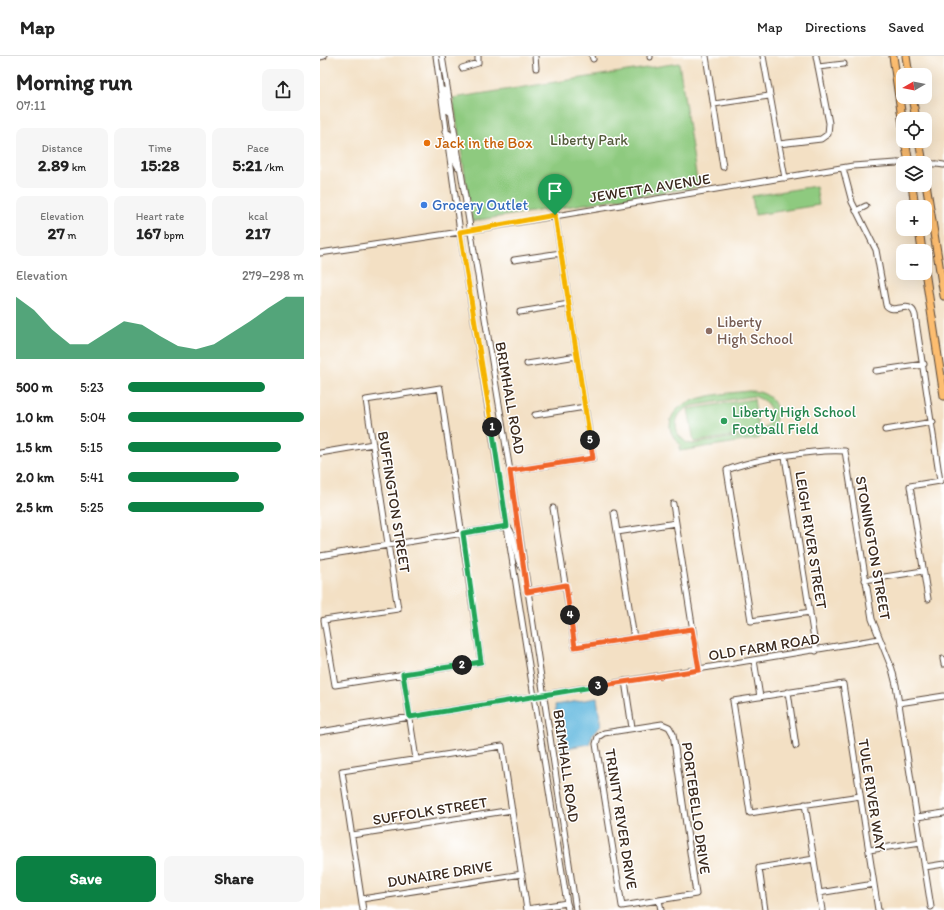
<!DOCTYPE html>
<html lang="en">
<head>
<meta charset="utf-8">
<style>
	body { margin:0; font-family:Itim,sans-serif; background:#f6f6f6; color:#222; height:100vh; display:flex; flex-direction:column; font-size:15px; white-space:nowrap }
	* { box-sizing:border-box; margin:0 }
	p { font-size:13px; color:#767676 }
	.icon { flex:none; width:22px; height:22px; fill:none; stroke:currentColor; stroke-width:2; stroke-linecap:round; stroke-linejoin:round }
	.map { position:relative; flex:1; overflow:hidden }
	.side { display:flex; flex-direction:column; background:#fff; width:320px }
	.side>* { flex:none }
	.needle { width:26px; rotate:261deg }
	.fabs { position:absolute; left:576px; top:12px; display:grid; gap:8px }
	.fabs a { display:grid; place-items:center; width:36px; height:36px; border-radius:8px; background:#fff; box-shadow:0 4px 16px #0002; font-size:20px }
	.pin { position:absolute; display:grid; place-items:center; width:34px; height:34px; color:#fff; margin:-41px -17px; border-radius:50% 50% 50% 0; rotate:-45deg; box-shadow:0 0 4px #0007 }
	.pin .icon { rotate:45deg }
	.km { position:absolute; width:20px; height:20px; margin:-10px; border-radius:50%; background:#222; color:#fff; font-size:11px; line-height:20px; text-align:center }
	.round { display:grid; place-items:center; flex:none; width:42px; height:42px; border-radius:8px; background:#f6f6f6 }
	.summary { display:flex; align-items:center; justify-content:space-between; height:68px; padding:0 16px }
	h1 { font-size:22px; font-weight:800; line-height:30px }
	.metrics { display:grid; grid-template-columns:repeat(3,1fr); gap:6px; height:68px; padding:4px 16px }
	.metrics div { display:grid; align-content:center; border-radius:8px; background:#f6f6f6; text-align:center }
	.metrics b { font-size:17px; font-weight:800 }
	.metrics small { font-size:11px; font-weight:400 }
	.metrics p { font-size:11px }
	.chart { height:112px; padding:8px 16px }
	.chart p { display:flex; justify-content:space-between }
	.chart svg { width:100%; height:72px; margin-top:4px; fill:#0b8043; opacity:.7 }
	.action { display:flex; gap:8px; margin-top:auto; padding:8px 16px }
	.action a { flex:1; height:46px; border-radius:8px; background:#0b8043; color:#fff; font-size:16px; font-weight:800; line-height:46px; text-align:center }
	.action a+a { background:#f6f6f6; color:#222 }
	ul { padding:0 16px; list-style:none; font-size:13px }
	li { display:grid; grid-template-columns:64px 48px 1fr; align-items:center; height:30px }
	li i { height:10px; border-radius:5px; background:#0b8043 }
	header { display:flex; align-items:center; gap:24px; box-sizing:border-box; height:56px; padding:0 20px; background:#fff; border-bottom:1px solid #e0e0e0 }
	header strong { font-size:19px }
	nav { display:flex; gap:22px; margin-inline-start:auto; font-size:14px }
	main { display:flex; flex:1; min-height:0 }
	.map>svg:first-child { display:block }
	.green { fill:#8eca7f; stroke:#647a4e; fill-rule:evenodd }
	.water { fill:#61b7de; stroke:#4e707e }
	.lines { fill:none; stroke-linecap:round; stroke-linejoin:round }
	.minor-casing { stroke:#574537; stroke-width:7 }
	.highway-casing { stroke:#574537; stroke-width:9 }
	.minor { stroke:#fff; stroke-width:5 }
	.highway { stroke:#fcbd6f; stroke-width:7 }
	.minor-bridge-casing { stroke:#574537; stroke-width:7; stroke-linecap:butt }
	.minor-bridge { stroke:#fff; stroke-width:5 }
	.split-1-casing { stroke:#fff; stroke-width:8 }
	.split-2-casing { stroke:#fff; stroke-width:8 }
	.split-3-casing { stroke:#fff; stroke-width:8 }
	.split-4-casing { stroke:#fff; stroke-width:8 }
	.split-5-casing { stroke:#fff; stroke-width:8 }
	.split-6-casing { stroke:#fff; stroke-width:8 }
	.split-1 { stroke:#f5b400; stroke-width:5 }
	.split-2 { stroke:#22a559; stroke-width:5 }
	.split-3 { stroke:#22a559; stroke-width:5 }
	.split-4 { stroke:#f0652b; stroke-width:5 }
	.split-5 { stroke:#f0652b; stroke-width:5 }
	.split-6 { stroke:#f5b400; stroke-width:5 }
	.food-dot { fill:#e8710a; stroke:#fff; stroke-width:1.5 }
	.shop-dot { fill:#3f7fe0; stroke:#fff; stroke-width:1.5 }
	.education-dot { fill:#8d6e63; stroke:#fff; stroke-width:1.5 }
	.leisure-dot { fill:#2e9e5b; stroke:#fff; stroke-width:1.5 }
	.labels { text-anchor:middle; stroke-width:3; stroke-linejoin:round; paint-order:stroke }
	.park-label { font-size:15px; fill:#545a3b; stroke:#fff }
	.food-label { font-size:15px; fill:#c56008; stroke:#fff; text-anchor:start }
	.street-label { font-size:15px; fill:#3b2a1e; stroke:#fff }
	.shop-label { font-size:15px; fill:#366cbe; stroke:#fff; text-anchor:start }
	.education-label { font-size:15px; fill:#785e54; stroke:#fff; text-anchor:start }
	.leisure-label { font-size:15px; fill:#27864d; stroke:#fff; text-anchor:start }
</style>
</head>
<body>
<header>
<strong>Map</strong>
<nav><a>Map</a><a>Directions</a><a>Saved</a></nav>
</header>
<main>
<section class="side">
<div class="summary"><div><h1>Morning run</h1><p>07:11</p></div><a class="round"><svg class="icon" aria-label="share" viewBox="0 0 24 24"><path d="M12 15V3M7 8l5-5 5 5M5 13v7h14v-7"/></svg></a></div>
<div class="metrics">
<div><p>Distance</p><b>2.89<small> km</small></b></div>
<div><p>Time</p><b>15:28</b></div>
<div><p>Pace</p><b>5:21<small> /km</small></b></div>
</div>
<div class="metrics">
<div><p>Elevation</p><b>27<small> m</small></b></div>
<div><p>Heart rate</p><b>167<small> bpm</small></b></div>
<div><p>kcal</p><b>217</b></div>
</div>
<div class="chart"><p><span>Elevation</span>279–298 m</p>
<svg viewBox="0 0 160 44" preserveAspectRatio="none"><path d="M0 44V6L10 14L20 26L30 35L40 35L50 28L60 21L70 23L80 30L90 36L100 38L110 35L120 28L130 21L140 13L150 6L160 6V44z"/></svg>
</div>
<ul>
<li><b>500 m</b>5:23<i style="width:78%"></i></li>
<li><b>1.0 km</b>5:04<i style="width:100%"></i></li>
<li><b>1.5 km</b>5:15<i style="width:87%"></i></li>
<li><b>2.0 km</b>5:41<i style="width:63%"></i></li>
<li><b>2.5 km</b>5:25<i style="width:77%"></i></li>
</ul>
<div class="action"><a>Save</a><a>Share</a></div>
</section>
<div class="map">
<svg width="624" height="854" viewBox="0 0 624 854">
	<rect width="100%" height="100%" fill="#fff"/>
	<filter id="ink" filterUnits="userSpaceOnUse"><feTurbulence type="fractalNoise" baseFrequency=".025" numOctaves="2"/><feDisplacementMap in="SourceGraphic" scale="8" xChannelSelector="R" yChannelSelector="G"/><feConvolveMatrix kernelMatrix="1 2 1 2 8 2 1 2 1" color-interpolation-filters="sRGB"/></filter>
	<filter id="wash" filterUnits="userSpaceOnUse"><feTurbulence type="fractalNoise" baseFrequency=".012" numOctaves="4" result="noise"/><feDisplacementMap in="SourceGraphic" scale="16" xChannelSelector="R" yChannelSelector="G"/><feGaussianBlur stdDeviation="0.9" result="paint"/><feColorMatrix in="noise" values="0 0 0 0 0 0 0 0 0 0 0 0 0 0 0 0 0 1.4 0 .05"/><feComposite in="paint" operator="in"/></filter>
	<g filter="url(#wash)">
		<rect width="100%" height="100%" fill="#f3e0c4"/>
		<!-- green -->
		<path class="green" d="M359 7 378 131 152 165 133 42Z
			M496 130 499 149 435 159 432 140Z
			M428 335C463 334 467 371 436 383L360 395 359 391 362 390C356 385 350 378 350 370 350 339 405 338 428 335ZM434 340 445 345 452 355 449 368 439 377 373 388 367 387 358 379C353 365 359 354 372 350Z
			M434 343 439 376 374 386 368 353Z"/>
		<!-- water -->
		<path class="water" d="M277 642 281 670 273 677 269 688 241 693 235 649Z"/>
	</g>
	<g filter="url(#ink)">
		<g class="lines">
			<defs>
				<path id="minor" d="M116 0 140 176 248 854
					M122 0 190 415 256 854
					M215 0 216 12
					M272 0 273 3
					M330 0V1
					M386 0 403 111
					M443 0 465 122
					M0 1 4 0
					M498 11 524 8
					M142 12 158 7V0
					M123 34 126 53 131 57
					M394 48 449 40
					M125 75 131 79 135 105 138 111
					M459 88 501 83 508 78 509 67 496 0
					M617 108 624 109
					M523 112 532 146 556 194 566 249C574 260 590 242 595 259L620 425 590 430 608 543
					M536 155 546 150
					M0 197 140 176 533 110 577 107
					M194 204 241 197
					M200 256 249 248
					M207 308 257 300
					M556 315 604 308
					M120 332 161 606 15 629 4 564 78 553 46 344Z
					M215 359 265 351
					M565 374 613 366
					M0 397 53 388
					M465 401 496 595
					M190 415 273 402 235 159
					M353 448 379 613
					M233 452 255 591 372 573
					M294 457 314 582
					M297 476 356 467
					M0 500 187 470C198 481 193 499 202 512
					M545 524 603 515
					M207 536 245 529
					M490 556 431 565 407 414C434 403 496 393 525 395L552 563 572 613 576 629 611 851
					M623 603 624 608
					M434 604 440 641
					M83 618 96 703
					M305 625 312 672
					M468 636 476 690
					M579 647 624 640
					M342 668 349 671 353 678 376 838 302 850 276 688 278 681 284 677Z
					M0 676 559 583
					M540 740 430 757 413 645 523 628 558 854
					M485 748 502 854
					M597 761 624 757
					M32 779 192 754
					M549 794 601 786
					M605 811 624 808
					M499 837 554 828
					M42 843 202 818
					M339 844 341 854
					M207 853 247 847 248 850
					M43 854 22 715 182 690 207 854
					M445 854 439 812 494 803"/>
				<path id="highway" d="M573 0 583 69
					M586 0 589 19
					M592 41 596 63
					M585 85 589 107
					M599 85 603 107
					M605 121 624 240
					M592 129 595 151
					M599 173 602 195
					M605 215 624 340"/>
			</defs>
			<!-- minor casing -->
			<use href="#minor" class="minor-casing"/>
			<!-- highway casing -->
			<use href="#highway" class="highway-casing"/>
			<!-- minor -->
			<use href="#minor" class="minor"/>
			<!-- highway -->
			<use href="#highway" class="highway"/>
			<defs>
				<path id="minor-bridge" d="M577 107 617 108"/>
			</defs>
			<!-- minor-bridge casing -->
			<use href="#minor-bridge" class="minor-bridge-casing"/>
			<!-- minor-bridge -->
			<use href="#minor-bridge" class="minor-bridge"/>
		</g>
	</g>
	<g class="lines" filter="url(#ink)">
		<defs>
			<path id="split-1" d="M172 371 140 176 235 159"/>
			<path id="split-2" d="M142 609 161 606 143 477 187 470 172 371"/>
			<path id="split-3" d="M142 609 83 618 90 661 278 630"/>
			<path id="split-4" d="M250 559 255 591 372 573 379 614 278 630"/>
			<path id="split-5" d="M250 559 246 529 207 536 190 415 273 402 270 384"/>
			<path id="split-6" d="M235 159 270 384"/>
		</defs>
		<!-- split-1 casing -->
		<use href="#split-1" class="split-1-casing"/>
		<!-- split-2 casing -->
		<use href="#split-2" class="split-2-casing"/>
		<!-- split-3 casing -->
		<use href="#split-3" class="split-3-casing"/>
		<!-- split-4 casing -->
		<use href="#split-4" class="split-4-casing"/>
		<!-- split-5 casing -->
		<use href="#split-5" class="split-5-casing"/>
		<!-- split-6 casing -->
		<use href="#split-6" class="split-6-casing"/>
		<!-- split-1 -->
		<use href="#split-1" class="split-1"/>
		<!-- split-2 -->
		<use href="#split-2" class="split-2"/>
		<!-- split-3 -->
		<use href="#split-3" class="split-3"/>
		<!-- split-4 -->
		<use href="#split-4" class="split-4"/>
		<!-- split-5 -->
		<use href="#split-5" class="split-5"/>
		<!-- split-6 -->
		<use href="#split-6" class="split-6"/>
	</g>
	<!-- markers -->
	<circle class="food-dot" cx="107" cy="87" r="4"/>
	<circle class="shop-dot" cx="104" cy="149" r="4"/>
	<circle class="education-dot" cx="389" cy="275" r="4"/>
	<circle class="leisure-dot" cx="404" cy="365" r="4"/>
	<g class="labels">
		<!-- park labels -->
		<g class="park-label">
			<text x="269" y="89">Liberty Park</text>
		</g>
		<!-- food labels -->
		<g class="food-label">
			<text x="115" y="92">Jack in the Box</text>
		</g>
		<!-- street labels -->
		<g class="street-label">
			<text transform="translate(330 132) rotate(-9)" y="5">JEWETTA AVENUE</text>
			<text transform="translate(190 342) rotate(80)" y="5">BRIMHALL ROAD</text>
			<text transform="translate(74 446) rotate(81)" y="5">BUFFINGTON STREET</text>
			<text transform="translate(491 484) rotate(81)" y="5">LEIGH RIVER STREET</text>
			<text transform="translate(553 492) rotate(80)" y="5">STONINGTON STREET</text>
			<text transform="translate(444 591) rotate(-9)" y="5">OLD FARM ROAD</text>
			<text transform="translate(246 710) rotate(82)" y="5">BRIMHALL ROAD</text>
			<text transform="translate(552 739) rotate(81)" y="5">TULE RIVER WAY</text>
			<text transform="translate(376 752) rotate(82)" y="5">PORTEBELLO DRIVE</text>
			<text transform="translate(110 755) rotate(-9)" y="5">SUFFOLK STREET</text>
			<text transform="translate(301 763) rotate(81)" y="5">TRINITY RIVER DRIVE</text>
			<text transform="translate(120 818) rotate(-9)" y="5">DUNAIRE DRIVE</text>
		</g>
		<!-- shop labels -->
		<g class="shop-label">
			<text x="112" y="154">Grocery Outlet</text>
		</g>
		<!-- education labels -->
		<g class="education-label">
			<text x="397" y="271">Liberty<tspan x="397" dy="17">High School</tspan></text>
		</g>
		<!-- leisure labels -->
		<g class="leisure-label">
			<text x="412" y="361">Liberty High School<tspan x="412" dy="17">Football Field</tspan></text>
		</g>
	</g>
</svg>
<div class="fabs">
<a><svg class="needle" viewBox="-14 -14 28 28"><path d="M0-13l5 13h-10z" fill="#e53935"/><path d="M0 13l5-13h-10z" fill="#767676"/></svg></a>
<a><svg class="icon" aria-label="locate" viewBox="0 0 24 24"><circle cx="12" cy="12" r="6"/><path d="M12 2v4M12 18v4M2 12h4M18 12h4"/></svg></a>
<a><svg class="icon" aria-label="layers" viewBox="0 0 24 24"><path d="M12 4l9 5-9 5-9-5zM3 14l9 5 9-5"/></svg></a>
<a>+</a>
<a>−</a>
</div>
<div class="pin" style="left:235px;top:159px;background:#1e9e55"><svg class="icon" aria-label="arrive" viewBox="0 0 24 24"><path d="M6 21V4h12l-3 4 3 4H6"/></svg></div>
<b class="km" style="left:172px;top:371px">1</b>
<b class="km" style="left:142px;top:609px">2</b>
<b class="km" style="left:278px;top:630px">3</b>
<b class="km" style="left:250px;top:559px">4</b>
<b class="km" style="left:270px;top:384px">5</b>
</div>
</main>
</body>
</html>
